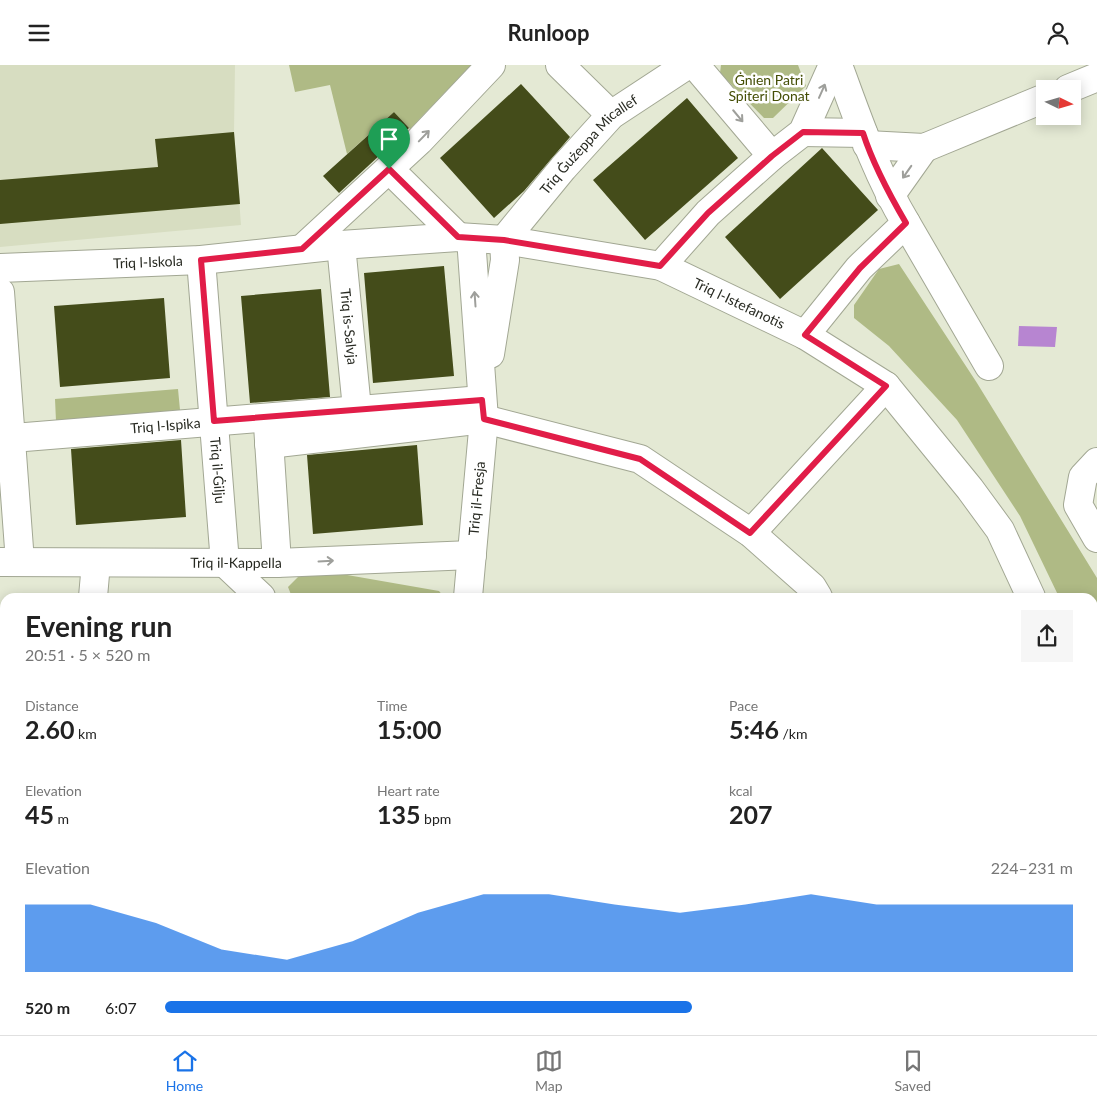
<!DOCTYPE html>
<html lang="en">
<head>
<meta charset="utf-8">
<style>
	body { margin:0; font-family:Lato,sans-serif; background:#f6f6f6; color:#222; height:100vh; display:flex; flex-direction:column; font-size:19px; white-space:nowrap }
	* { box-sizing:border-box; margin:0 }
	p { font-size:16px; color:#767676 }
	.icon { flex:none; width:28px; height:28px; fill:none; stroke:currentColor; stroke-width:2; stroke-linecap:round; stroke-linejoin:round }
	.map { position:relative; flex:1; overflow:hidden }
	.details { position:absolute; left:0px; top:528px; width:1098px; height:442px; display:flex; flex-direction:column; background:#fff; border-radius:15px 15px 0 0; box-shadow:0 2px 12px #0003 }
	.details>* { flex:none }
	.needle { width:32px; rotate:95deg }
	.controls { position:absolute; left:1036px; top:15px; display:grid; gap:10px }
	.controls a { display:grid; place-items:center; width:45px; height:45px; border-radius:0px; background:#fff; box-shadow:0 2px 12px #0003; font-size:25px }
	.pin { position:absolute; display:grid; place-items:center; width:42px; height:42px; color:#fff; margin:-51px -21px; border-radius:50% 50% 50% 0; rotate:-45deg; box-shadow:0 0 5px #0007 }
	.pin .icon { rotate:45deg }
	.round { display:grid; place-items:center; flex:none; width:52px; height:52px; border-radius:0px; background:#f6f6f6 }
	.head { display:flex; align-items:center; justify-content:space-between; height:85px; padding:0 25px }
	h1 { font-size:28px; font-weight:700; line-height:38px }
	.figures { display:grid; grid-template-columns:repeat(3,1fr); gap:8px; height:85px; padding:5px 25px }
	.figures div { display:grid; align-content:center }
	.figures b { font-size:25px; font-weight:700 }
	.figures small { font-size:14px; font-weight:400 }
	.figures p { font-size:14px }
	.chart { height:140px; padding:10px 25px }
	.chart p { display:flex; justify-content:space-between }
	.chart svg { width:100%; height:90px; margin-top:5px; fill:#1a73e8; opacity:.7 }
	ul { padding:0 25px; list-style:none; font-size:16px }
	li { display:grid; grid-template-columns:80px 60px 1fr; align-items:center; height:38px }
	li i { height:12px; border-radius:6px; background:#1a73e8 }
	header { display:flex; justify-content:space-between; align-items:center; height:65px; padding:0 25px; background:#fff; font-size:22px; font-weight:700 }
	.dock { display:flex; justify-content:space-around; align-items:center; height:70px; border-top:1px solid #e0e0e0; background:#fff; font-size:14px; color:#767676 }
	.dock a { display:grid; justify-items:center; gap:2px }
	.dock .selected { color:#1a73e8 }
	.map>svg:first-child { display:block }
	.built { fill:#d7ddc1 }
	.green { fill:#afba85 }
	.water { fill:#b785d1 }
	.building { fill:#444c1a }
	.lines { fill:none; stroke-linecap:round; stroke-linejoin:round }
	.minor-casing { stroke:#a2a793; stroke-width:30 }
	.minor { stroke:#fff; stroke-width:28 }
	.oneway { stroke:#9e9f9b }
	.route-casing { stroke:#fff; stroke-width:10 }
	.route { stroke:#e11d48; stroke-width:6 }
	.labels { text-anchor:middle; stroke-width:5; stroke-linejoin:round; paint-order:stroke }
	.park-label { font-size:14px; fill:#444e05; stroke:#fff }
	.street-label { font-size:14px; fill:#272921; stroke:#fff }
</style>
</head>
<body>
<header><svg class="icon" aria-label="menu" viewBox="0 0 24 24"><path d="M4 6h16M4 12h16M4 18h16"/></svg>Runloop<svg class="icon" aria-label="person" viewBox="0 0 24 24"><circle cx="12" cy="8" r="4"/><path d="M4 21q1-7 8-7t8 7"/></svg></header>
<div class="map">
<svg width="1097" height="970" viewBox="0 0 1097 970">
	<rect width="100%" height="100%" fill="#e4e9d4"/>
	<!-- built -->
	<path class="built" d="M0 0H235L234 67 241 160 0 182Z"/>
	<!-- green -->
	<path class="green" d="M289 0H471L410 64 394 47 347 89 330 20 295 27Z
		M721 0H798L806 21 773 53H764L720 8Z
		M899 199 977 318 1097 513V617L1093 602 1092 532H1059L1020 451 957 355 889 281 854 253V240L879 204Z
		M178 324 180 345 56 356 55 334Z
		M307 503 439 526 444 532H292L288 522Z
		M628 965H682L717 970H626Z"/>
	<!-- water -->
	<path class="water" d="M1019 261 1057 262 1055 282 1018 281Z"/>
	<!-- building -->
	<path class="building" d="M521 19 570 72 524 126 494 153 440 93Z
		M687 33 738 93 645 175 593 115Z
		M394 47 409 63 339 128 323 111Z
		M234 67 240 139 0 159V115L158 102 155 74Z
		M822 83 878 145 780 234 725 172Z
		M444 201 454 311 373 318 364 208Z
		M321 224 330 332 250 338 241 231Z
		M164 233 170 313 60 322 54 241Z
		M181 375 186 452 76 460 71 384Z
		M417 380 423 460 313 469 307 390Z"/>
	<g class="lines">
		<defs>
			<g id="minor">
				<path d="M560 0 611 50"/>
				<path d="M695 0 772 91"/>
				<path d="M1068 24 1097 12"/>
				<path d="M803 67 863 68"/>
				<path d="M867 80 924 83 1045 33"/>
				<path d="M389 104 458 172"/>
				<path d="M890 131 924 83"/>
				<path d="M906 158 989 301"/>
				<path id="s1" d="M504 175 563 103 611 50 687 0"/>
				<path id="s2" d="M341 180 357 344"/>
				<path d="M302 184 419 76 491 0"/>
				<path id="s3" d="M201 195 225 498"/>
				<path d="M661 201 708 148 772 91 803 67 833 0"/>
				<path id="s4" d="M0 203 201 195 341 180 458 172 504 175 661 201 805 270 886 321 970 424 1000 465 1031 532"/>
				<path d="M0 227 20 497"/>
				<path d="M805 270 859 203 906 158C876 108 858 54 838 0"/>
				<path d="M490 289 505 195 504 175"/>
				<path d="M268 360 277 498"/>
				<path id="s5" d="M0 374 482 335"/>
				<path d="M269 379 484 354 640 394 751 468 812 522 818 532"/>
				<path d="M1097 397 1083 412 1078 440 1097 473"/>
				<path d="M751 468 886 321"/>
				<path id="s6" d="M0 497 277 498 472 490"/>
				<path d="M225 498 261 532"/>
				<path d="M93 532 96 498"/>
				<path id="s7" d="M468 532 484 354 471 173"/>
				<path d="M1092 685 1097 697"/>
				<path d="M1097 753 1094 766 1097 774"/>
				<path d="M0 866 5 867"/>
				<path d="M360 965V970"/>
				<path d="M601 965 603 970"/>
				<path d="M753 965 758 970"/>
				<path d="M49 970 50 965"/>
				<path d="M933 970V965"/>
			</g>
		</defs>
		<!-- minor casing -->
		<use href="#minor" class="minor-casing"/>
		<!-- minor -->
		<use href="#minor" class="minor"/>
	</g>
	<!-- one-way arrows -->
	<defs><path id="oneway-shaft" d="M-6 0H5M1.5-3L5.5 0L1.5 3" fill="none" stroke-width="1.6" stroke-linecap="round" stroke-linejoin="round" transform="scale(1.25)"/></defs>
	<g class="oneway">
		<use href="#oneway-shaft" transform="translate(822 26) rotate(-66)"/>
		<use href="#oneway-shaft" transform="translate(738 51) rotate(50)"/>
		<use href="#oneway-shaft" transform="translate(424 71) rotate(-46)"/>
		<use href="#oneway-shaft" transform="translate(907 107) rotate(125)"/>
		<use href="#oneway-shaft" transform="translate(475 234) rotate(-94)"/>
		<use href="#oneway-shaft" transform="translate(326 496) rotate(-3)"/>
	</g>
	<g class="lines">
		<defs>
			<path id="route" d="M803 67 863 68C873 99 889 129 906 158L860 203 805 270 886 321 750 468 640 394 484 354 482 335 214 356 201 195 302 184 389 104 458 172 504 175 660 201 708 148 772 91Z"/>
		</defs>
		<!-- route casing -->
		<use href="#route" class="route-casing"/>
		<!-- route -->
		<use href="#route" class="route"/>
	</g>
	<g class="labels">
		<!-- park labels -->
		<g class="park-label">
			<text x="769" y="20">Ġnien Patri<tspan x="769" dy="16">Spiteri Donat</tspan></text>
		</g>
		<!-- street labels -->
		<g class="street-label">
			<text dy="5" stroke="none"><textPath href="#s1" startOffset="128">Triq Ġużeppa Micallef</textPath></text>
			<text dy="5" stroke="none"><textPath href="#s4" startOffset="148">Triq l-Iskola</textPath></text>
			<text dy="5" stroke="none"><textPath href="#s4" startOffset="751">Triq l-Istefanotis</textPath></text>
			<text dy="5" stroke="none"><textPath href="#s2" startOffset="82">Triq is-Salvja</textPath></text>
			<text dy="5" stroke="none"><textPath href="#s5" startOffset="166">Triq l-Ispika</textPath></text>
			<text dy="5" stroke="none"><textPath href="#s3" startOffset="211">Triq il-Ġilju</textPath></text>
			<text dy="5" stroke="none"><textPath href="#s7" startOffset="99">Triq il-Fresja</textPath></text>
			<text dy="5" stroke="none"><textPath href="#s6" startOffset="236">Triq il-Kappella</textPath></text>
		</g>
	</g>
</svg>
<div class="controls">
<a><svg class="needle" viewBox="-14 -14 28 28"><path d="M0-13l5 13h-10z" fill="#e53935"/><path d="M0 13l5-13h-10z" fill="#767676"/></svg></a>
</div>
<div class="pin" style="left:389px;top:104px;background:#1e9e55"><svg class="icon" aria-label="arrive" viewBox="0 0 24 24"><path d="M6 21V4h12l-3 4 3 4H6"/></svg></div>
<section class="details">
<div class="head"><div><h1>Evening run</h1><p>20:51 · 5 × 520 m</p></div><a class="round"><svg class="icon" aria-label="share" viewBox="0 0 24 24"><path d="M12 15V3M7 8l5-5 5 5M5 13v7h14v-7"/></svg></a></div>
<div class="figures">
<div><p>Distance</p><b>2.60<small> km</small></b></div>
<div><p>Time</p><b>15:00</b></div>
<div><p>Pace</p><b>5:46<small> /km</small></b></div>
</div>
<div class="figures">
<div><p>Elevation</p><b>45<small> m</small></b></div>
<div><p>Heart rate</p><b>135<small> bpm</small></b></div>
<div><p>kcal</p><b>207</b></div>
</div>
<div class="chart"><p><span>Elevation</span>224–231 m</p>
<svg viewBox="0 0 160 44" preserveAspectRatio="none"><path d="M0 44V11L10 11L20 20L30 33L40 38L50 29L60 15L70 6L80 6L90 11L100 15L110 11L120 6L130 11L140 11L150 11L160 11V44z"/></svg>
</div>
<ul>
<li><b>520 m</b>6:07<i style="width:58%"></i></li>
</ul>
</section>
</div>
<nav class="dock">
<a class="selected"><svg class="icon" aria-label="home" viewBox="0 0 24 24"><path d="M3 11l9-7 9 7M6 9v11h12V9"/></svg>Home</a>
<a><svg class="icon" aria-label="map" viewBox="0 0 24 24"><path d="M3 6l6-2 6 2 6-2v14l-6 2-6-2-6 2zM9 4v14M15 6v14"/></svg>Map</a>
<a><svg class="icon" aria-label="saved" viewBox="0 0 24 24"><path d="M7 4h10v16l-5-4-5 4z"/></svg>Saved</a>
</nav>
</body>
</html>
